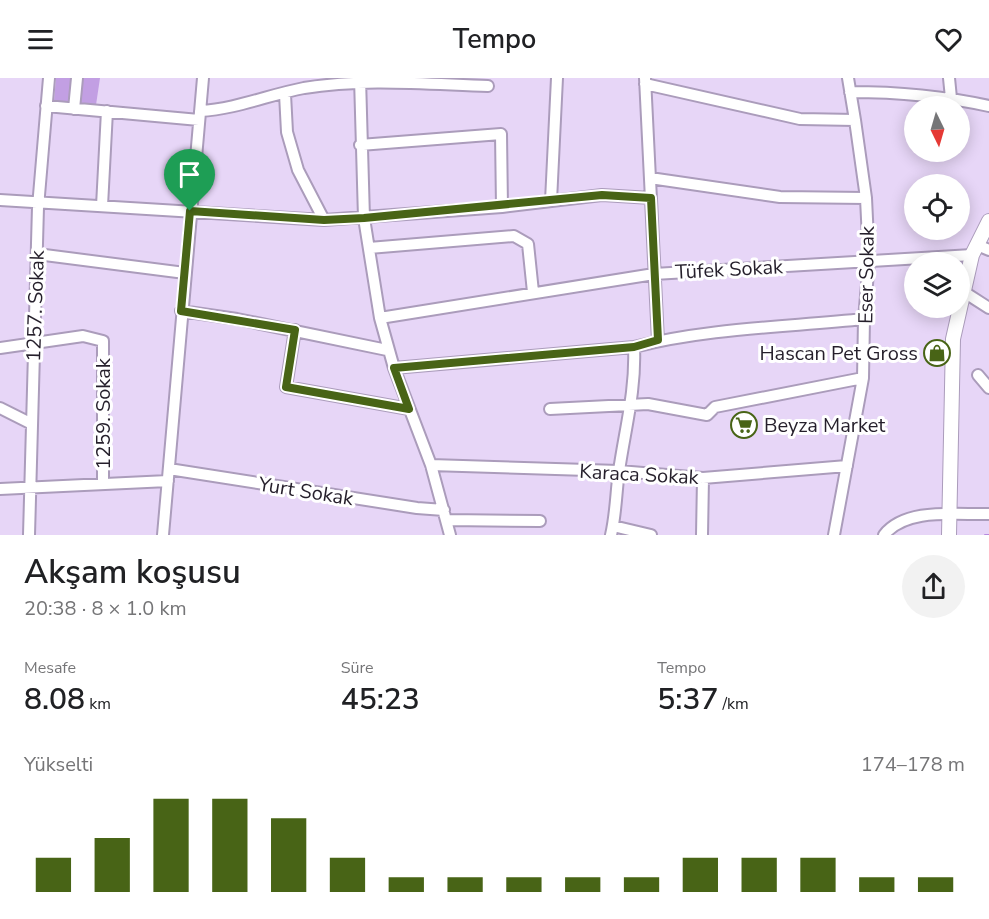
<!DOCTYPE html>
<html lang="tr">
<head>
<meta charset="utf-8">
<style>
	body { margin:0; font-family:"Nunito Sans",sans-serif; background:#f2f2f2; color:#202124; height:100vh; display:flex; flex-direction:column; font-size:22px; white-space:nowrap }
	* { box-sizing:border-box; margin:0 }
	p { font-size:20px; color:#757577 }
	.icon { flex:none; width:33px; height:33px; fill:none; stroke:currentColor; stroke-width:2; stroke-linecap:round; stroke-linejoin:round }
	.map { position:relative; height:457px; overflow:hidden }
	.side { display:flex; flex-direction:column; background:#fff; flex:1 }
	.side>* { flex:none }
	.needle { width:39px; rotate:175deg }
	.buttons { position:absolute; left:904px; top:18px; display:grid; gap:12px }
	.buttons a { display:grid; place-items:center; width:66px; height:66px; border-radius:50%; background:#fff; box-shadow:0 3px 15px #0003; font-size:30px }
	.pin { position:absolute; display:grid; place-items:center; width:51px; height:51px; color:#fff; margin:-62px -26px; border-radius:50% 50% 50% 0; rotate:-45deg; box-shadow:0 0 6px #0007 }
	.pin .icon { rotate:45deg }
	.round { display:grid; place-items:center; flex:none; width:63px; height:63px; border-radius:32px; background:#f2f2f2 }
	.head { display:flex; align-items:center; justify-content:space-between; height:102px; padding:0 24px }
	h1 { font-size:33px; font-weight:600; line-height:45px }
	.metrics { display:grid; grid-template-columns:repeat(3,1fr); gap:9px; height:102px; padding:6px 24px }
	.metrics div { display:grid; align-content:center }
	.metrics b { font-size:30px; font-weight:600 }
	.metrics small { font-size:16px; font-weight:400 }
	.metrics p { font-size:16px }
	.chart { height:168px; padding:12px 24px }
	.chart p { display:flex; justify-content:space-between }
	.chart svg { width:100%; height:108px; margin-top:6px; stroke:#486416; stroke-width:6 }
	header { display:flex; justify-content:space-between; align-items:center; height:78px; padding:0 24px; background:#fff; font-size:27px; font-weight:600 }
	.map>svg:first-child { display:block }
	.green { fill:#c29fe3 }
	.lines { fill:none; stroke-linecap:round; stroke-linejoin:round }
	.stream { stroke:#b689de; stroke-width:2 }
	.minor-casing { stroke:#ab9cbb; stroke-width:14 }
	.major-casing { stroke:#ab9cbb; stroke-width:16 }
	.minor { stroke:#fff; stroke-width:10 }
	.major { stroke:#fff; stroke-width:14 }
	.route-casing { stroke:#fff; stroke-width:12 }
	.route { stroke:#486416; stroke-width:8 }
	.labels { text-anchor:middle; stroke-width:6; stroke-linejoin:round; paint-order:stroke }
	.street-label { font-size:20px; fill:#251f2b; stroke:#fff }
	.poi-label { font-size:20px; fill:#251f2b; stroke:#fff; text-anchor:end }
</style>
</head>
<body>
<header><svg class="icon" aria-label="menu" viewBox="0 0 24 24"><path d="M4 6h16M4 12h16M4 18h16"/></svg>Tempo<svg class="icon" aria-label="heart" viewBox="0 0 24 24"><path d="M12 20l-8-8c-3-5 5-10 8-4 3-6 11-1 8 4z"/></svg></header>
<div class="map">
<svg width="989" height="457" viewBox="0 0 989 457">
	<rect width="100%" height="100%" fill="#e7d6f7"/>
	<!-- green -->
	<path class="green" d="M56 0H100L96 27 54 23Z"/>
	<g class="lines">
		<!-- stream -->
		<path class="stream" d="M985 457H989"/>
		<defs>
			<path id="minor" d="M360 0 364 140 380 240 394 290 431 387 450 457
				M645 0 658 263
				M949 0 951 20
				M645 6 800 41 855 42 848 0
				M850 14C897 14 943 18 989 28
				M285 16 287 54 298 92 324 142
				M46 28 199 42
				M74 31 77 0
				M200 33C236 31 268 17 304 10 364 0 427 6 488 8
				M360 67 501 56 502 129
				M650 100 780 119 866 120
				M0 122 324 142 502 129 602 117 651 120
				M551 123 557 0
				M102 128 107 33
				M977 167 989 172
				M369 170 514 158 528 166 533 214
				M37 176 185 195
				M964 214 989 230
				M181 233 237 241 387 272
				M380 240 654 196 972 177
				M295 252 286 309 409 331
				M0 270 83 258 103 263V405
				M394 290 634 269C708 250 788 249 864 241
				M978 297 989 310
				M0 330 32 346
				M550 331 648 326 707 337 715 329 863 300
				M431 387 619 393 703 400 847 388
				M169 391 417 430 444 432
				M0 411 168 403
				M447 442 540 443
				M613 448 651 457
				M29 457 38 129 49 0
				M163 457 203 0
				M611 457C616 436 616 414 619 393 625 351 636 312 634 269
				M702 457 703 400
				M834 457 863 300 864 241 869 183 866 120 855 42
				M884 457C906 429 957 437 989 436"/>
			<path id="major" d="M949 457 953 261 972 177 989 143"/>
		</defs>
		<!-- minor casing -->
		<use href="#minor" class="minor-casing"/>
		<!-- major casing -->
		<use href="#major" class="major-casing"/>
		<!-- minor -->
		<use href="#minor" class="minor"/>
		<!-- major -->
		<use href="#major" class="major"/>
	</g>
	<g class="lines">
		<defs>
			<path id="route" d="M602 117 651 120 658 262 634 269 394 290 409 331 286 309 295 252 181 233 190 133 324 142 364 140Z"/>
		</defs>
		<!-- route casing -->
		<use href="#route" class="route-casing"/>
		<!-- route -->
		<use href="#route" class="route"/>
	</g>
	<!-- icons -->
	<defs>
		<symbol id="shop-ring" viewBox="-11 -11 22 22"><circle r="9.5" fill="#fff" stroke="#486416" stroke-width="1.5"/><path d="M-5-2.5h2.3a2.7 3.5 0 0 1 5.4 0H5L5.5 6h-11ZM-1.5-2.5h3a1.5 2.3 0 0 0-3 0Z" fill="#486416"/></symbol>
		<symbol id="supermarket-ring" viewBox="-11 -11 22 22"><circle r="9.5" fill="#fff" stroke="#486416" stroke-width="1.5"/><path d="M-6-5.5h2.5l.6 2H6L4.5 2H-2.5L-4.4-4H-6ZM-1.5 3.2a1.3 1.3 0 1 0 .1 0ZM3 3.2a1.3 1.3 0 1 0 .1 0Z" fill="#486416"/></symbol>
	</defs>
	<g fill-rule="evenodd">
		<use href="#shop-ring" x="922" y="260" width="30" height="30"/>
		<use href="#supermarket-ring" x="729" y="332" width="30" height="30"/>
	</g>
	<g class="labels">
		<!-- street labels -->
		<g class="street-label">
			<text transform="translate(729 191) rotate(-3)" y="7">Tüfek Sokak</text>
			<text transform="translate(866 197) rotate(-89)" y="7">Eser Sokak</text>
			<text transform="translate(35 228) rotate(-88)" y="7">1257. Sokak</text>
			<text transform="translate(103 336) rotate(-90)" y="7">1259. Sokak</text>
			<text transform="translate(639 396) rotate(3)" y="7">Karaca Sokak</text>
			<text transform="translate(306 413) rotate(9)" y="7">Yurt Sokak</text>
		</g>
		<!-- poi labels -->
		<g class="poi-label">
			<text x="918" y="282">Hascan Pet Gross</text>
			<text x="764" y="354" text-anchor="start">Beyza Market</text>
		</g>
	</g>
</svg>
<div class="buttons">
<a><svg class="needle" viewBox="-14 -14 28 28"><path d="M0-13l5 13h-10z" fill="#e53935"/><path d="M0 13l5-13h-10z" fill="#757577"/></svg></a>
<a><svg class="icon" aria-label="locate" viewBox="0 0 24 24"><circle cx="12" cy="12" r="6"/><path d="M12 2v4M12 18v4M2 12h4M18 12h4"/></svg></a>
<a><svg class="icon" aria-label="layers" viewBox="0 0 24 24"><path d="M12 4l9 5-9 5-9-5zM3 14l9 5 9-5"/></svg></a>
</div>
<div class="pin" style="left:190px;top:133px;background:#1e9e55"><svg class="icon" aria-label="arrive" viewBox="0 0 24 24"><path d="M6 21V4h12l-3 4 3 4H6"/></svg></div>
</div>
<section class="side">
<div class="head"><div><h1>Akşam koşusu</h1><p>20:38 · 8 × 1.0 km</p></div><a class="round"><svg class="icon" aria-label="share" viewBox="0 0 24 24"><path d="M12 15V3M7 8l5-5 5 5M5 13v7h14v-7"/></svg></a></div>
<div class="metrics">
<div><p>Mesafe</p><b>8.08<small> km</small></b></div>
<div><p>Süre</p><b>45:23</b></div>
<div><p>Tempo</p><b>5:37<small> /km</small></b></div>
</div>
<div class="chart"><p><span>Yükselti</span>174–178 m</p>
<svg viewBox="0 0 160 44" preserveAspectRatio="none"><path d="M5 44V30M15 44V22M25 44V6M35 44V6M45 44V14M55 44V30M65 44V38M75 44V38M85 44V38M95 44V38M105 44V38M115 44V30M125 44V30M135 44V30M145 44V38M155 44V38"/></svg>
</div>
</section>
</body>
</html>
